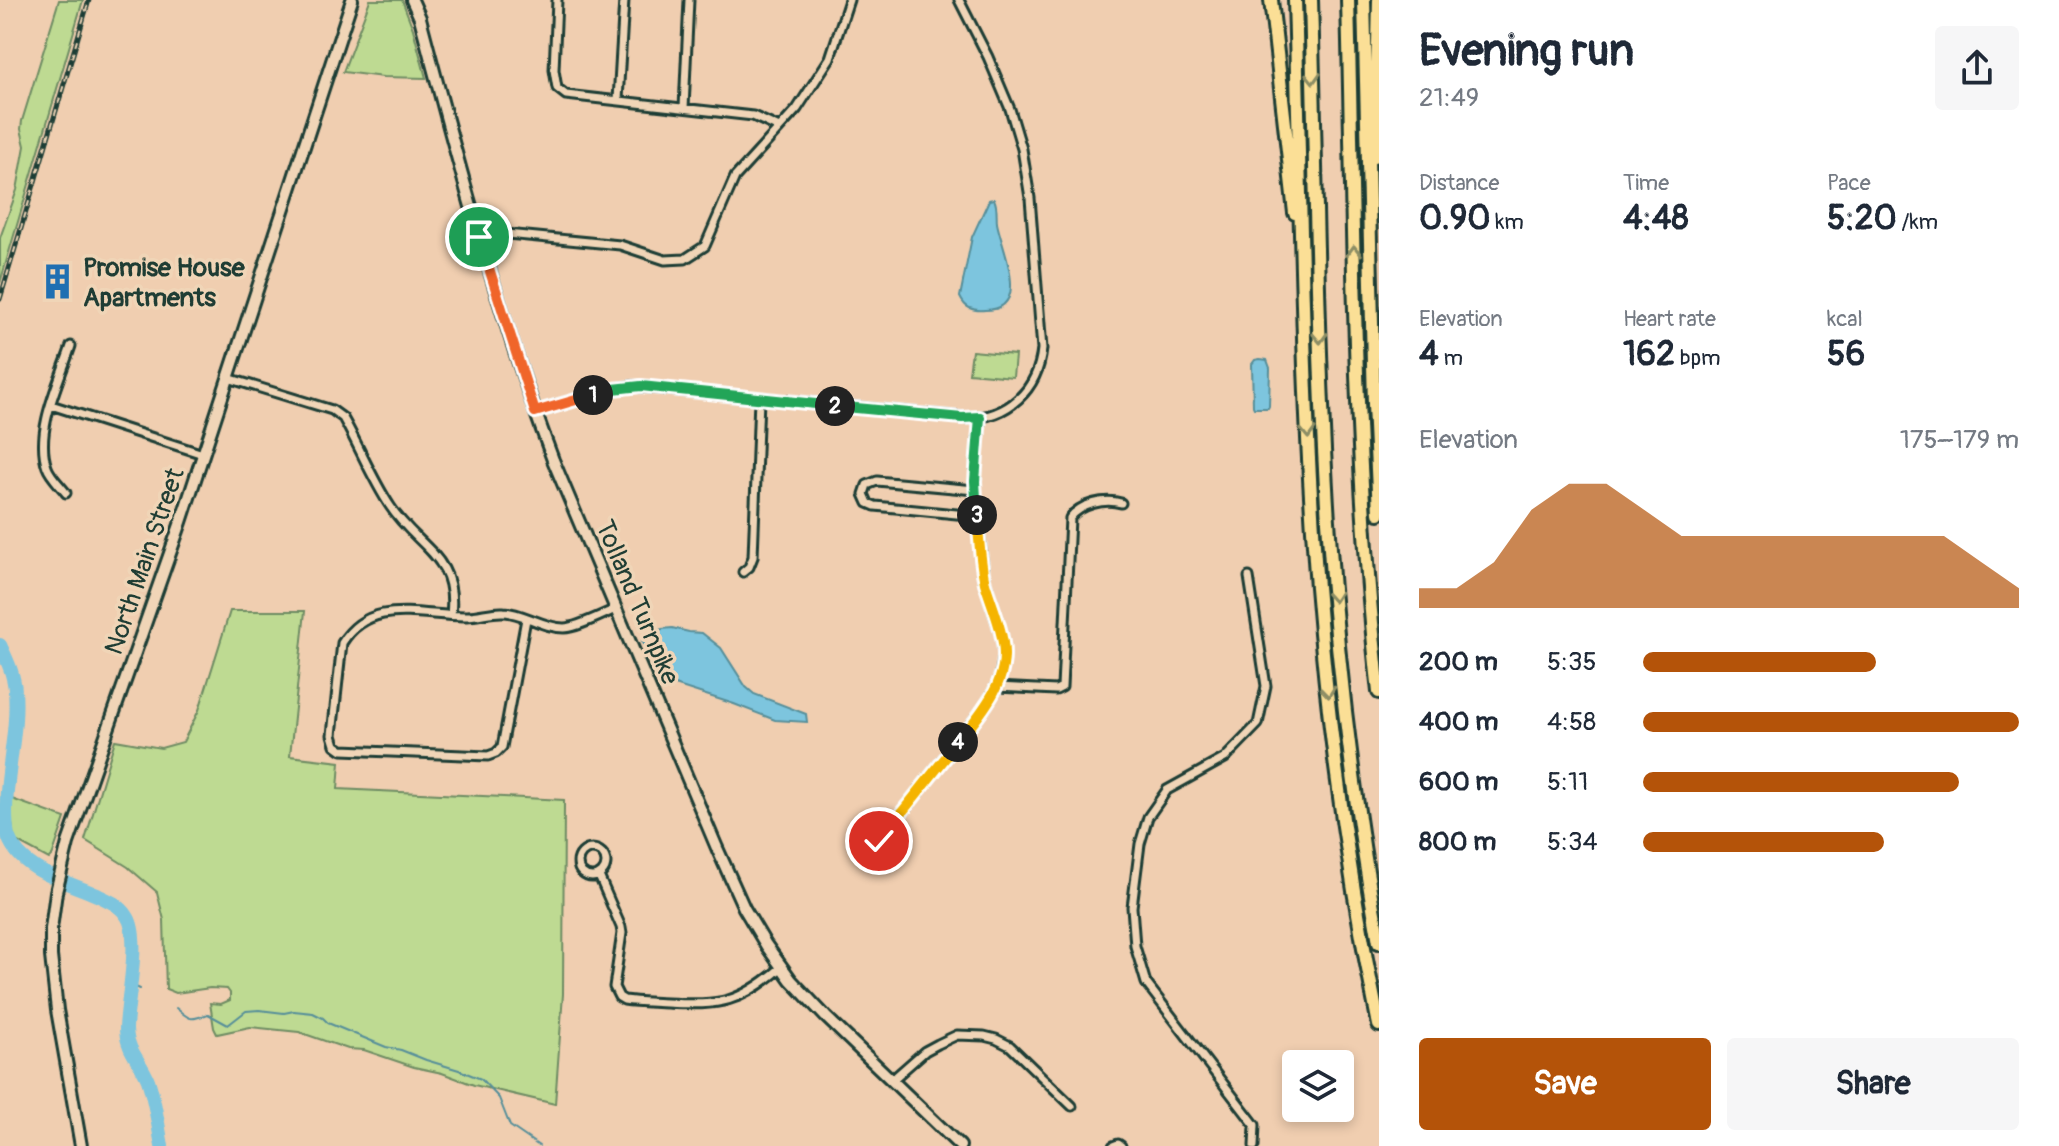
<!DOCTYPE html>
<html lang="en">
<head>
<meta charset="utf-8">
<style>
	body { margin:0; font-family:Pangolin,sans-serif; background:#f6f6f7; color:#1f2937; height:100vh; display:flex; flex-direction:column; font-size:30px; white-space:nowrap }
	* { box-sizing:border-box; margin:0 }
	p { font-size:26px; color:#747a83 }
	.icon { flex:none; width:44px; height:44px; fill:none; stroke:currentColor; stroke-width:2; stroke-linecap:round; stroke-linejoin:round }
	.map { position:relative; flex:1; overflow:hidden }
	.details { display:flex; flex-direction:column; background:#fff; width:680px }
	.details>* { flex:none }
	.controls { position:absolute; left:1282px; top:1050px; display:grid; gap:16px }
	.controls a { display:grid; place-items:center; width:72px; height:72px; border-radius:8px; background:#fff; box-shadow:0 4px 12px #0003; font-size:40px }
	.pin { position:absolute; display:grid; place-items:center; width:68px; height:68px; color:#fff; margin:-34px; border:4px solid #fff; border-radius:50%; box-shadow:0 2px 8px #0007 }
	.km { position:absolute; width:40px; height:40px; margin:-20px; border-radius:50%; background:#222; color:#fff; font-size:22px; line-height:40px; text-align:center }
	.round { display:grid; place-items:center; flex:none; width:84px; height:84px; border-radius:8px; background:#f6f6f7 }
	.headline { display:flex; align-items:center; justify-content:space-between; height:136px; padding:0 40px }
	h1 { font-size:44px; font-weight:700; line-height:60px }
	.stats { display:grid; grid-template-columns:repeat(3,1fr); gap:12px; height:136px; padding:8px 40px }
	.stats div { display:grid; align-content:center }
	.stats b { font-size:34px; font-weight:700 }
	.stats small { font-size:22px; font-weight:400 }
	.stats p { font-size:22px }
	.chart { height:224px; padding:16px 40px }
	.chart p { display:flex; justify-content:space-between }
	.chart svg { width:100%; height:144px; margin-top:8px; fill:#b45309; opacity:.7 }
	.button { display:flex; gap:16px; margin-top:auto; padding:16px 40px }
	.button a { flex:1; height:92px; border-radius:8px; background:#b45309; color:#fff; font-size:32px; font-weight:700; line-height:92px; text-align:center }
	.button a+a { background:#f6f6f7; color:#1f2937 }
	ul { padding:0 40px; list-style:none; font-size:26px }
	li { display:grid; grid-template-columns:128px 96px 1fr; align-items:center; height:60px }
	li i { height:20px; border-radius:10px; background:#b45309 }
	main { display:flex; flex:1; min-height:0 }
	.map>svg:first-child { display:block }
	.green { fill:#beda92; stroke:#6e8c63; stroke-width:2 }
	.water { fill:#7dc5de; stroke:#578f9a; stroke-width:2 }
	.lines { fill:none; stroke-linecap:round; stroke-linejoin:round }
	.stream { stroke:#578f9a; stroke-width:2 }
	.river { stroke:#7dc5de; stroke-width:14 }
	.street-casing { stroke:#1f3d34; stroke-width:13 }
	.secondary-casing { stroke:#1f3d34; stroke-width:16 }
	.highway-casing { stroke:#1f3d34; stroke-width:18 }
	.street { stroke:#f0d5b7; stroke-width:7 }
	.secondary { stroke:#f0d5b7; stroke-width:10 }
	.highway { stroke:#fbdf96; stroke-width:12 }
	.rail-casing { stroke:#1f3d34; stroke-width:5 }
	.rail { stroke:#f0d5b7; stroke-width:2; stroke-dasharray:6; stroke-linecap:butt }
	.oneway { stroke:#8d8e65 }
	.split-1-casing { stroke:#fff; stroke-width:16 }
	.split-2-casing { stroke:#fff; stroke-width:16 }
	.split-3-casing { stroke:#fff; stroke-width:16 }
	.split-4-casing { stroke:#fff; stroke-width:16 }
	.split-5-casing { stroke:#fff; stroke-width:16 }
	.split-1 { stroke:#f0652b; stroke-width:10 }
	.split-2 { stroke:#22a559; stroke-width:10 }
	.split-3 { stroke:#22a559; stroke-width:10 }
	.split-4 { stroke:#f5b400; stroke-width:10 }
	.split-5 { stroke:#f5b400; stroke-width:10 }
	.labels { text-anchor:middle; stroke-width:7; stroke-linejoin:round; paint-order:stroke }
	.poi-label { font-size:26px; font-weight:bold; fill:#1f3d34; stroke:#f0d5b7; text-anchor:start }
	.street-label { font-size:26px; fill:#1f3d34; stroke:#f0d5b7 }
</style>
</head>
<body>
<main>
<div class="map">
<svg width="1379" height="1146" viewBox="0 0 1379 1146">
	<rect width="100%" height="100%" fill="#f0ceb0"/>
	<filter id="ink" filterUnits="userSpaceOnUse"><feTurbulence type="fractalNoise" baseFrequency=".0125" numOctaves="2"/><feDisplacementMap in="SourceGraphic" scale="16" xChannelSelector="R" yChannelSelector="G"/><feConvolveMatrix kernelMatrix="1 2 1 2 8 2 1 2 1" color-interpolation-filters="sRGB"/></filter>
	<g filter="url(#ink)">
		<!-- green -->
		<path class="green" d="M59 0H83L0 283V238L17 190 25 146 21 129 22 121Z
			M370 0H402L413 29 426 78 383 77 343 72Z
			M972 351 1015 355 1013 377 969 373Z
			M230 611H305L290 756 340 762 338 789 564 800 563 994 555 1104 474 1085 442 1073 414 1067 364 1050 348 1049 299 1032 250 1027 217 1034 214 1028 210 1003 221 1004 230 1000V993L227 989 210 988 176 993 166 989 164 920 157 892 128 867 85 840 115 740 161 748 183 742 199 710Z
			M9 798 65 818 52 856 49 859 14 840Z"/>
		<!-- water -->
		<path class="water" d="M994 199C998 207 996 215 997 223 1002 250 1032 310 985 310 972 311 965 308 960 297L972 237 989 200Z
			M1260 359 1267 360 1270 368 1269 406 1268 408H1254L1253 406 1252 364 1255 360Z
			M672 628 689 632 702 633 721 648 746 687 754 694 806 714 807 722 775 720 734 704 659 680 642 640 662 629Z"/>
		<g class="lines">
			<!-- stream -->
			<path class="stream" d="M129 984 140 989
				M176 1008C191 1020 189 1021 208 1014L228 1025 246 1011 259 1010 284 1013 294 1011 313 1013 323 1018 328 1023 386 1047 401 1050 426 1060 459 1070 481 1079 499 1098 510 1126 539 1146"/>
			<!-- river -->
			<path class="river" d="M0 645C7 660 14 674 15 691 19 737 0 793 8 836 21 872 66 881 97 895 108 900 120 905 127 916 142 937 126 1003 126 1030 127 1051 141 1062 148 1080 155 1101 158 1124 162 1146"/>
			<defs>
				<path id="street" d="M557 0 554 70 557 88 566 95 753 116 779 128
					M618 100 624 0
					M684 108 689 0
					M479 237 496 233 620 245 665 260 685 259 705 246 735 177 797 109 830 58 849 0
					M228 378 332 410 343 418C359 446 372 479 390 506 417 548 458 555 451 615
					M51 405 203 454
					M535 412 609 390 632 386 967 418C1008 418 1038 390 1042 349L1030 198 1022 149 1010 109 988 57 959 0
					M975 490 877 481 867 485 864 494 868 503 875 506 977 516
					M66 493C60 485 50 476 47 467 34 431 60 380 71 346
					M743 572 749 567 753 557 759 399
					M1249 577 1266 686 1258 724 1225 758 1167 790 1148 817 1140 844 1132 907 1135 946 1146 983 1255 1125 1254 1146
					M526 619 502 747 496 753 488 756 342 750 335 745 332 735 342 643C371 596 422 617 467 616 480 616 491 611 504 612 524 613 543 628 564 628 577 628 603 614 616 609
					M997 687 1056 690 1062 687 1070 518C1080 504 1105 498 1121 503
					M578 863a14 14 0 1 1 28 0a14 14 0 1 1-28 0Z
					M879 863 877 852 880 840 985 707 999 682 1004 655 1002 637 984 579 976 504 975 481 980 417
					M599 876 621 927 622 933 614 987 619 997 624 1000C638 1002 653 1002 667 1003 721 1006 740 1003 782 967
					M892 1080 925 1051 938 1044 957 1035 984 1036 996 1039 1010 1046 1072 1106
					M1113 1146 1118 1144 1121 1146"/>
				<path id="secondary" d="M412 0 420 18C459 167 499 316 553 460L717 848 744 908 766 945 791 980 826 1017 960 1146
					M81 1146 57 1010 51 956V929L56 892 68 843 181 522 352 0"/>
				<path id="highway" d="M1271 0 1295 213
					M1295 0C1301 196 1302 392 1317 587 1329 734 1349 881 1379 1025
					M1311 0C1316 174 1317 348 1328 521 1337 662 1354 803 1379 942
					M1348 0C1354 231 1353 462 1379 692
					M1364 0 1374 404 1379 513
					M1374 156 1376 134 1379 0"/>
			</defs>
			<!-- street casing -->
			<use href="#street" class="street-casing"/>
			<!-- secondary casing -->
			<use href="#secondary" class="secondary-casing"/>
			<!-- highway casing -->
			<use href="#highway" class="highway-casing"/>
			<!-- street -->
			<use href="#street" class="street"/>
			<!-- secondary -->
			<use href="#secondary" class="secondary"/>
			<!-- highway -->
			<use href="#highway" class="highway"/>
			<defs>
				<path id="rail" d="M0 299 89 0"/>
			</defs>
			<!-- rail casing -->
			<use href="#rail" class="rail-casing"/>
			<!-- rail -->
			<use href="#rail" class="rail"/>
		</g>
		<!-- one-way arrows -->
		<defs><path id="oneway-chevron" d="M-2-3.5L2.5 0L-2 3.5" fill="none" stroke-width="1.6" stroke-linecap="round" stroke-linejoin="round" transform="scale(2)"/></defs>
		<g class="oneway">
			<use href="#oneway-chevron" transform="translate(1313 78) rotate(88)"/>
			<use href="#oneway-chevron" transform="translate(1354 251) rotate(-91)"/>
			<use href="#oneway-chevron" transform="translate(1320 338) rotate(88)"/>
			<use href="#oneway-chevron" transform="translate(1308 433) rotate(88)"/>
			<use href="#oneway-chevron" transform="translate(1334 597) rotate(85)"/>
			<use href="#oneway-chevron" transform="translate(1328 692) rotate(84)"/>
		</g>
	</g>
	<g class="lines" filter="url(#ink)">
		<defs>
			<path id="split-1" d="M479 237 535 412 593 395"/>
			<path id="split-2" d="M593 395 613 389 641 386 835 406"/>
			<path id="split-3" d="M835 406 962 418 980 417 975 481 977 515"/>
			<path id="split-4" d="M958 742C980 714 1010 682 1003 643 1000 623 991 603 985 583 980 561 979 537 977 515"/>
			<path id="split-5" d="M879 841 958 742"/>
		</defs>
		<!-- split-1 casing -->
		<use href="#split-1" class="split-1-casing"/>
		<!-- split-2 casing -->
		<use href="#split-2" class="split-2-casing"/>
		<!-- split-3 casing -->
		<use href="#split-3" class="split-3-casing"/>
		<!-- split-4 casing -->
		<use href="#split-4" class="split-4-casing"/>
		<!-- split-5 casing -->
		<use href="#split-5" class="split-5-casing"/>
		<!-- split-1 -->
		<use href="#split-1" class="split-1"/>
		<!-- split-2 -->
		<use href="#split-2" class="split-2"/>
		<!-- split-3 -->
		<use href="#split-3" class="split-3"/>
		<!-- split-4 -->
		<use href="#split-4" class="split-4"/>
		<!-- split-5 -->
		<use href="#split-5" class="split-5"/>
	</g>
	<!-- icons -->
	<defs>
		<symbol id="building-bare" viewBox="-9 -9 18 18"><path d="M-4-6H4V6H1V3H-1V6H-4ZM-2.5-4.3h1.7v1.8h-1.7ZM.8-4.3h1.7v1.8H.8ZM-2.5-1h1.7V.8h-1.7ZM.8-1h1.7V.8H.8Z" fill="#1f6fb2" stroke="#f0d5b7" stroke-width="2.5" paint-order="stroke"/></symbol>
	</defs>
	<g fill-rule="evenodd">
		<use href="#building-bare" x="32" y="256" width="51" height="51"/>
	</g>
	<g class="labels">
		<!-- poi labels -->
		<g class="poi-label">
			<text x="83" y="276">Promise House<tspan x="83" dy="30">Apartments</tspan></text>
		</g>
		<!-- street labels -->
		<g class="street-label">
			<text transform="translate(144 561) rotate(-71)" y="9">North Main Street</text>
			<text transform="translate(638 602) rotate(67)" y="9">Tolland Turnpike</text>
		</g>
	</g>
</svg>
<div class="controls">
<a><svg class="icon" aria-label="layers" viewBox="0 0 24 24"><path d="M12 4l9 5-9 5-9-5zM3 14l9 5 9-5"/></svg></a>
</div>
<div class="pin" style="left:479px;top:237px;background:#1e9e55"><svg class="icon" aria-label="arrive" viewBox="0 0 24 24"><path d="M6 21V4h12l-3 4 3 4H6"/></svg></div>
<div class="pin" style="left:879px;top:841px;background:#d93025"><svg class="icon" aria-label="check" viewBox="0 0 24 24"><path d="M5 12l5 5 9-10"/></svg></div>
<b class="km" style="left:593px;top:395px">1</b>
<b class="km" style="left:835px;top:406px">2</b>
<b class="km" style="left:977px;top:515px">3</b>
<b class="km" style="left:958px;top:742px">4</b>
</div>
<section class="details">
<div class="headline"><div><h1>Evening run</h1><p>21:49</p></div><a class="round"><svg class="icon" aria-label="share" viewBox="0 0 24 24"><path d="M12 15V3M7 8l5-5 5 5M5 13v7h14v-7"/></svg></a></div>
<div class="stats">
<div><p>Distance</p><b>0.90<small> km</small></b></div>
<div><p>Time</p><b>4:48</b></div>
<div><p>Pace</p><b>5:20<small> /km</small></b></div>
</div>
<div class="stats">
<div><p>Elevation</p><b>4<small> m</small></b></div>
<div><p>Heart rate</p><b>162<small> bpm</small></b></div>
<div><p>kcal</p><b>56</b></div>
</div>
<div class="chart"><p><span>Elevation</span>175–179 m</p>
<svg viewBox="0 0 160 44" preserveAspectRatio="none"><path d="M0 44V38L10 38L20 30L30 14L40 6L50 6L60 14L70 22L80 22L90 22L100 22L110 22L120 22L130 22L140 22L150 30L160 38V44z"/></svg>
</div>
<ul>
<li><b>200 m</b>5:35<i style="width:62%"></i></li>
<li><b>400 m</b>4:58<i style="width:100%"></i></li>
<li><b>600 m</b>5:11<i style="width:84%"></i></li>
<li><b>800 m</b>5:34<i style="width:64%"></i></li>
</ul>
<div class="button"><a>Save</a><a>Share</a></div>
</section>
</main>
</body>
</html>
